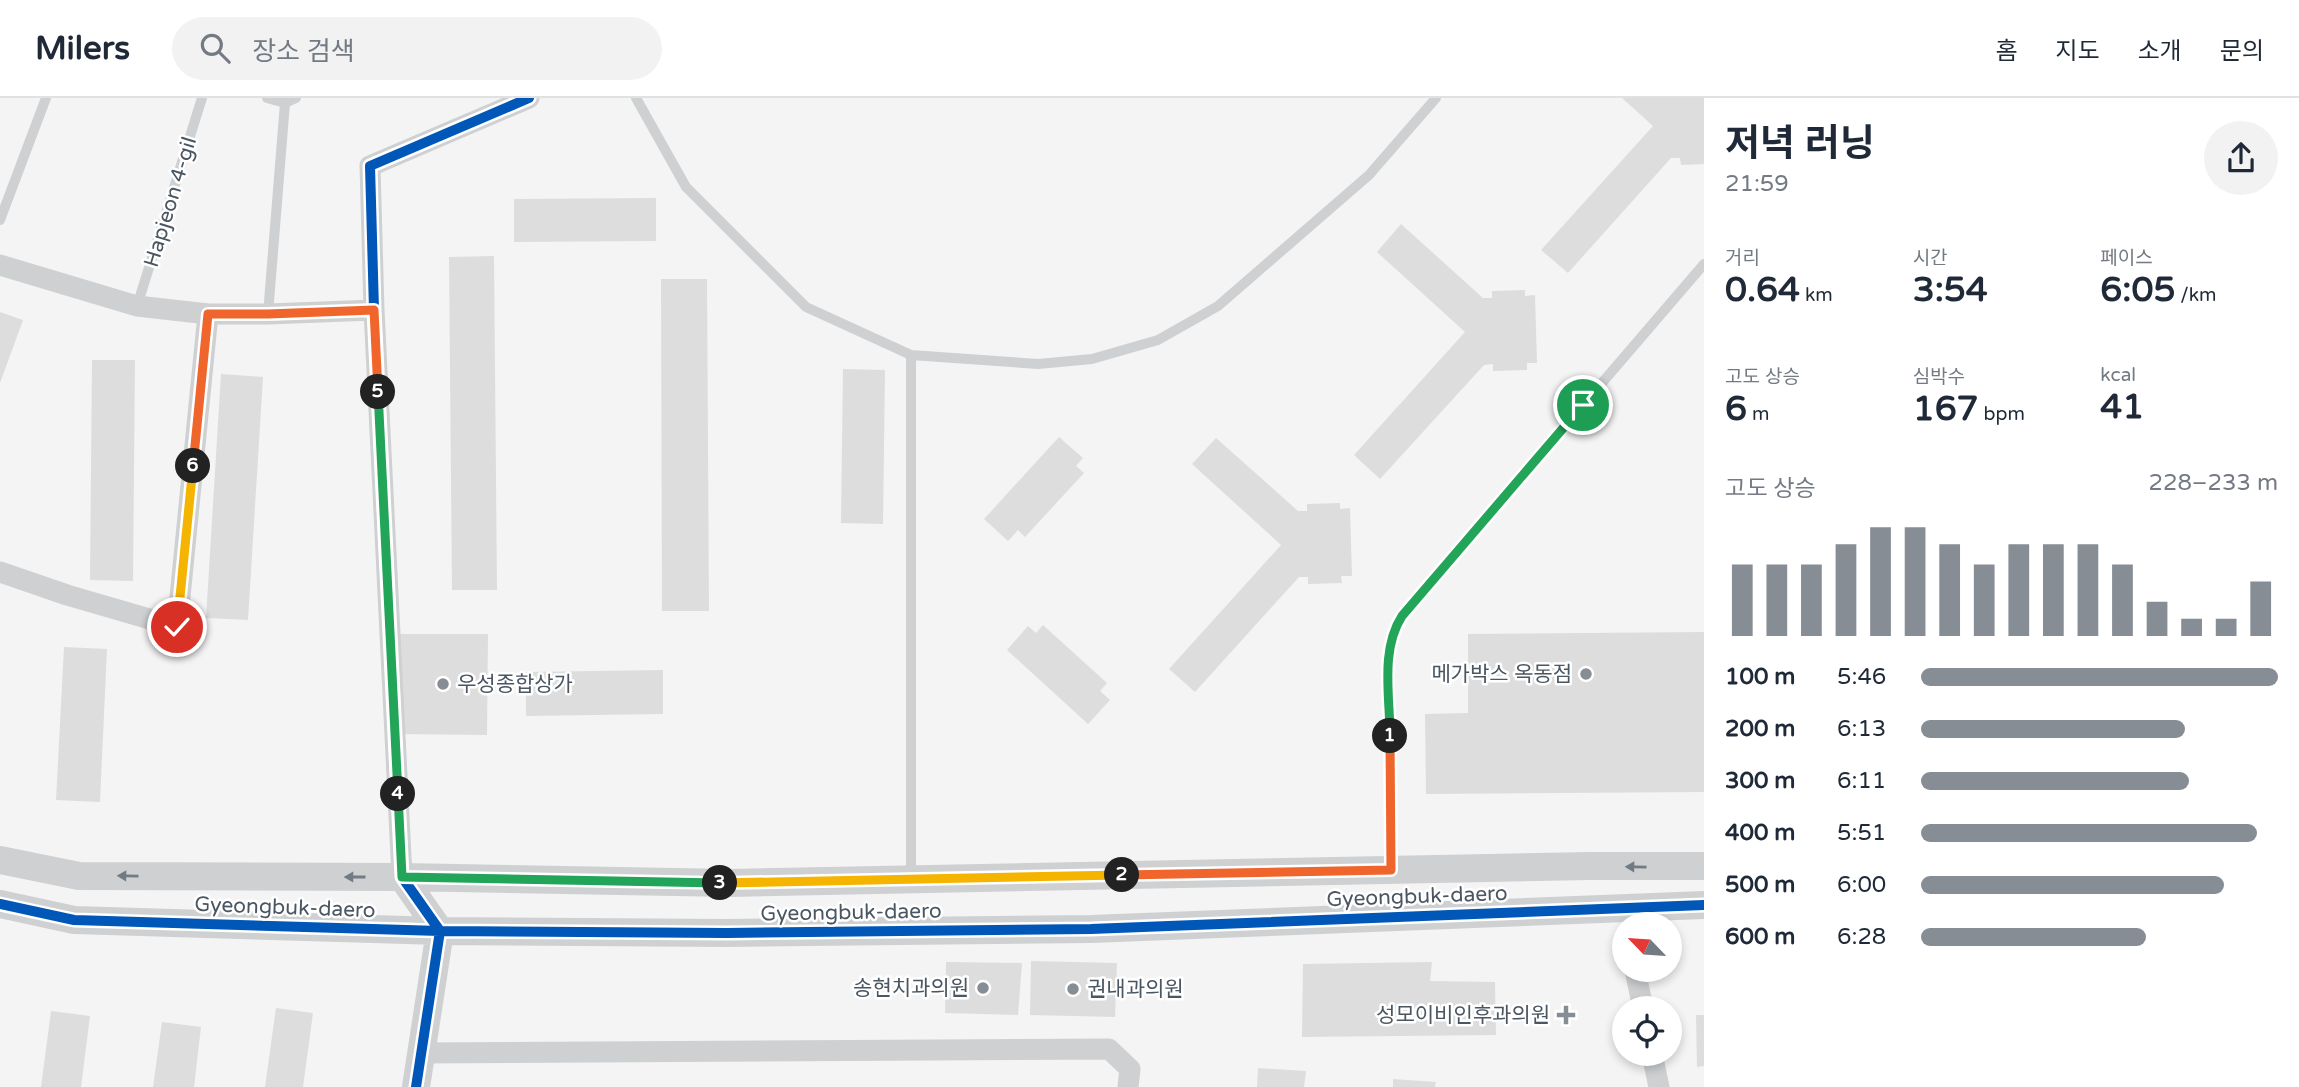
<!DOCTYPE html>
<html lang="ko">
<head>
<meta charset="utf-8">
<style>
	body { margin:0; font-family:"Varela Round","Noto Sans KR",sans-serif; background:#f2f2f3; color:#1f2937; height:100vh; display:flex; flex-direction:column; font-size:26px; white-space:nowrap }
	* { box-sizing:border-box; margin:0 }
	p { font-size:23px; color:#747a83 }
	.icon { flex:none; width:38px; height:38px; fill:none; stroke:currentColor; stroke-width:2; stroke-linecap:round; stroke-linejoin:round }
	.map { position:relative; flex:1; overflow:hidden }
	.side { display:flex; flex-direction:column; background:#fff; width:595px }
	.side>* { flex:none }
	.needle { width:46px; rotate:295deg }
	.fabs { position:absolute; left:1612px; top:814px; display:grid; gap:14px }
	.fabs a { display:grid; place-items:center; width:70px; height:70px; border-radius:50%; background:#fff; box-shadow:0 4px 10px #0003; font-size:35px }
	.pin { position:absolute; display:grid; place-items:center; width:60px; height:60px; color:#fff; margin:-30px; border:4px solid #fff; border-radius:50%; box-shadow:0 2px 7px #0007 }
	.km { position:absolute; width:35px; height:35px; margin:-18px; border-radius:50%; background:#222; color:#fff; font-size:19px; line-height:35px; text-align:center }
	.round { display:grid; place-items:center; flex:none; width:74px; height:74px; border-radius:37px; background:#f2f2f3 }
	.headline { display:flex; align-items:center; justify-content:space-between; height:119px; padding:0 21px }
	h1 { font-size:38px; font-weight:700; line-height:52px }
	.figures { display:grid; grid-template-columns:repeat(3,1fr); gap:10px; height:119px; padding:7px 21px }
	.figures div { display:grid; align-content:center }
	.figures b { font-size:35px; font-weight:700 }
	.figures small { font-size:19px; font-weight:400 }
	.figures p { font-size:19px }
	.chart { height:196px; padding:14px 21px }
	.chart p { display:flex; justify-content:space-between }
	.chart svg { width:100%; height:126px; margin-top:7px; stroke:#868d94; stroke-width:6 }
	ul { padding:0 21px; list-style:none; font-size:23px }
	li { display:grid; grid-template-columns:112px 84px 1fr; align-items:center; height:52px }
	li i { height:18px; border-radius:9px; background:#868d94 }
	header { display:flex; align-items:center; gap:42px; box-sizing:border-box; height:98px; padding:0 35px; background:#fff; border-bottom:2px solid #e0e1e3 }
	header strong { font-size:33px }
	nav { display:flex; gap:38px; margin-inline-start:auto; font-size:24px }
	.search { width:490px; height:63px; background:#f2f2f3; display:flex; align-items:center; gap:18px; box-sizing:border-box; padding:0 24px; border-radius:38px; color:#747a83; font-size:26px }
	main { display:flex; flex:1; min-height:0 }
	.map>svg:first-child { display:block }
	.building { fill:#ddddde }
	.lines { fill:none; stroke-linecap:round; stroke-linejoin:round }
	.service { stroke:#ced0d2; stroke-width:10 }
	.minor { stroke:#ced0d2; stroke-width:21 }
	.tertiary { stroke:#ced0d2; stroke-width:28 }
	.cycleway-casing { stroke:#fff; stroke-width:15 }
	.cycleway { stroke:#0057b8; stroke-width:10 }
	.oneway { fill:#727b83 }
	.split-1-casing { stroke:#fff; stroke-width:14 }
	.split-2-casing { stroke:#fff; stroke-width:14 }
	.split-3-casing { stroke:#fff; stroke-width:14 }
	.split-4-casing { stroke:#fff; stroke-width:14 }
	.split-5-casing { stroke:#fff; stroke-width:14 }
	.split-6-casing { stroke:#fff; stroke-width:14 }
	.split-7-casing { stroke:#fff; stroke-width:14 }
	.split-1 { stroke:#22a559; stroke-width:9 }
	.split-2 { stroke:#f0652b; stroke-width:9 }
	.split-3 { stroke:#f5b400; stroke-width:9 }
	.split-4 { stroke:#22a559; stroke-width:9 }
	.split-5 { stroke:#22a559; stroke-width:9 }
	.split-6 { stroke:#f0652b; stroke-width:9 }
	.split-7 { stroke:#f5b400; stroke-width:9 }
	.poi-dot { fill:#868d94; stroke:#fff; stroke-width:2.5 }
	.labels { text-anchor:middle; stroke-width:5; stroke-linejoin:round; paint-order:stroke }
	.street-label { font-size:21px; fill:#4a5661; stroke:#fff }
	.poi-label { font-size:21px; fill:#4a5661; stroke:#fff; text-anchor:end }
</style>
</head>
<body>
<header>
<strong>Milers</strong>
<div class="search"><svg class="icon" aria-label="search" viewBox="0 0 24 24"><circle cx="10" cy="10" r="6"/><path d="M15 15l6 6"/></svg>장소 검색</div>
<nav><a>홈</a><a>지도</a><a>소개</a><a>문의</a></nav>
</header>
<main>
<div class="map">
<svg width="1704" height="989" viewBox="0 0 1704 989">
	<rect width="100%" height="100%" fill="#f4f4f4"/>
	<!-- building -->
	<path class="building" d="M1622 0H1704V66L1681 67 1680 60H1671L1568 175 1541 152 1653 28Z
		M656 100V143L514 144V101Z
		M1401 126 1483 200H1492V193L1525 192V198L1535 197 1537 265H1527V272L1493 273V266L1484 267 1380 381 1354 357 1465 234 1377 154Z
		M494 158 497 492H452L449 159Z
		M661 181H707L709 513H662Z
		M0 214 23 222 0 285Z
		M92 262H135L133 483 90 482Z
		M843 271 885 272 883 426 841 425Z
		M221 276 263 279 248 522 206 520Z
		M1059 339 1083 360 1076 368 1084 375 1025 439 1018 432 1008 443 984 421Z
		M1216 340 1298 413H1307V406L1340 405V411L1350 410 1352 478H1341L1342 485 1308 486V479H1299L1195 594 1169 571 1281 447 1192 366Z
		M1043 527 1107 585 1100 593 1110 602 1088 626 1007 552 1028 528 1036 535Z
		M1704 534V694L1426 696 1425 616 1468 615V536Z
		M399 536H488L487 637 397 636Z
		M64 549 107 551 100 704 56 702Z
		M663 572V616L526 618V574Z
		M1031 863 1117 865 1115 919 1030 917Z
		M946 864 1022 865 1018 917 945 915Z
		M1432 864 1430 883 1495 884 1496 937 1302 939 1303 866Z
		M276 910 313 915 303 989H265Z
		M51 913 90 918 81 989H41Z
		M1696 917H1704V968L1697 969Z
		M162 924 201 929 194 989H153Z
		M1258 970 1306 973 1304 989H1257Z
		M1393 981 1436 984 1435 989H1393Z"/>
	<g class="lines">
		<!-- service -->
		<path class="service" d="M267 0 285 5 296 0
			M636 0 686 89 806 209 911 257
			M0 122 46 0
			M137 208 202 0
			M268 216 285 5
			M1391 769 1389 546 1394 530 1402 518 1704 166
			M911 779V257L1038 266 1092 261 1158 242 1218 208 1369 77 1436 0"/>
		<!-- minor -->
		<path class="minor" d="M0 167 137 208 208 216H268L374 212
			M0 474 67 497 177 529 208 216
			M402 779 374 212 370 68 529 0
			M1635 872 1643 910
			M420 955 1109 951 1130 971 1128 989
			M1652 956 1659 989"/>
		<!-- tertiary -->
		<path class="tertiary" d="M0 762 79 778 402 779 730 785 1590 768H1704
			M402 779 440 833 416 989
			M0 806 74 822 440 833 727 835 1091 831 1704 807"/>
		<defs>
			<path id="cycleway" d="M0 806 74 822 440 833 727 835 1091 831 1704 807
				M416 989 440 833 402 779 374 212 370 68 529 0"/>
		</defs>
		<!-- cycleway casing -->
		<use href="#cycleway" class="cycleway-casing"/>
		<!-- cycleway -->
		<use href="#cycleway" class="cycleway"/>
	</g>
	<!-- one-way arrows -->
	<defs><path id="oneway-solid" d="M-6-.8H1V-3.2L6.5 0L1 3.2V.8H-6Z" transform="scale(1.75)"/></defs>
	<g class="oneway">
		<use href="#oneway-solid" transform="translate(1636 769) rotate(-179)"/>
		<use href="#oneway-solid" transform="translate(128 778) rotate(-179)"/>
		<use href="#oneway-solid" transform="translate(355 779) rotate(180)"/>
	</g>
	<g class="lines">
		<defs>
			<path id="split-1" d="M1390 638C1390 599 1380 552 1402 518L1583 307"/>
			<path id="split-2" d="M1122 777 1391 772 1390 638"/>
			<path id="split-3" d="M720 785 1122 777"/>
			<path id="split-4" d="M398 696 402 779 720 785"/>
			<path id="split-5" d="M378 294 398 696"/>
			<path id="split-6" d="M193 368 208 216H268L374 212 378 294"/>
			<path id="split-7" d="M177 529 193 368"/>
		</defs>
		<!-- split-1 casing -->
		<use href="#split-1" class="split-1-casing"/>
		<!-- split-2 casing -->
		<use href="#split-2" class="split-2-casing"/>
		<!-- split-3 casing -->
		<use href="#split-3" class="split-3-casing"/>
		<!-- split-4 casing -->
		<use href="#split-4" class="split-4-casing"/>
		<!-- split-5 casing -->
		<use href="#split-5" class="split-5-casing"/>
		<!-- split-6 casing -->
		<use href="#split-6" class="split-6-casing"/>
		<!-- split-7 casing -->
		<use href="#split-7" class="split-7-casing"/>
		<!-- split-1 -->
		<use href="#split-1" class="split-1"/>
		<!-- split-2 -->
		<use href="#split-2" class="split-2"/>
		<!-- split-3 -->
		<use href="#split-3" class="split-3"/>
		<!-- split-4 -->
		<use href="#split-4" class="split-4"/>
		<!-- split-5 -->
		<use href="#split-5" class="split-5"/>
		<!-- split-6 -->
		<use href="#split-6" class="split-6"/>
		<!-- split-7 -->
		<use href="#split-7" class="split-7"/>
	</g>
	<!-- markers -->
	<g class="poi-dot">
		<circle cx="1586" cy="576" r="7"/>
		<circle cx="443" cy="586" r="7"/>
		<circle cx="983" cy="890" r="7"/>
		<circle cx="1073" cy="891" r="7"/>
		<path d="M1562.5 906.5h7v7h7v7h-7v7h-7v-7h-7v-7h7z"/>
	</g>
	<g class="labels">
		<!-- street labels -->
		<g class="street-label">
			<text transform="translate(170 104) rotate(-73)" y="7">Hapjeon 4-gil</text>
			<text transform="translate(1417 798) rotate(-2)" y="7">Gyeongbuk-daero</text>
			<text transform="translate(285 809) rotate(2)" y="7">Gyeongbuk-daero</text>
			<text transform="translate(851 814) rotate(-1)" y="7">Gyeongbuk-daero</text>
		</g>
		<!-- poi labels -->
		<g class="poi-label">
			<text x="1572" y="583">메가박스 옥동점</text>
			<text x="457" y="593" text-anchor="start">우성종합상가</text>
			<text x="969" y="897">송현치과의원</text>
			<text x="1087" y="898" text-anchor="start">권내과의원</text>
			<text x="1550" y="924">성모이비인후과의원</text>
		</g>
	</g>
</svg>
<div class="fabs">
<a><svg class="needle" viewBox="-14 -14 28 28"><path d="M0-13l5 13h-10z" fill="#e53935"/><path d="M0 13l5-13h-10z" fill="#747a83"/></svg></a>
<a><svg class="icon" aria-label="locate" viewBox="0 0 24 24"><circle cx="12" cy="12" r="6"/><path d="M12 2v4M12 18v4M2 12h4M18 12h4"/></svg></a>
</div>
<div class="pin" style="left:1583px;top:307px;background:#1e9e55"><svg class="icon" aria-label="arrive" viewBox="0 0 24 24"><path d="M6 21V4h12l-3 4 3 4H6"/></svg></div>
<div class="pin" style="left:177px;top:529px;background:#d93025"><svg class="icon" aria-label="check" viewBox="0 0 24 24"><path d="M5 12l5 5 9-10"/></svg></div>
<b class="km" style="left:1390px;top:638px">1</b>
<b class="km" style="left:1122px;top:777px">2</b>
<b class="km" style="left:720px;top:785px">3</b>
<b class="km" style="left:398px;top:696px">4</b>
<b class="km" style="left:378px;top:294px">5</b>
<b class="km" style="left:193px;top:368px">6</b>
</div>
<section class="side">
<div class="headline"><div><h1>저녁 러닝</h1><p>21:59</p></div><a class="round"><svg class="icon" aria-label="share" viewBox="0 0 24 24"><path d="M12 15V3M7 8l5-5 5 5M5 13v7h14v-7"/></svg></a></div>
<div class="figures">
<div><p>거리</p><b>0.64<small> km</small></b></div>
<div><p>시간</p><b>3:54</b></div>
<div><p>페이스</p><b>6:05<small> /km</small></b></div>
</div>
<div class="figures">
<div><p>고도 상승</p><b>6<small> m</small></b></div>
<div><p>심박수</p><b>167<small> bpm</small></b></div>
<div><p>kcal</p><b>41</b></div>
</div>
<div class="chart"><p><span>고도 상승</span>228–233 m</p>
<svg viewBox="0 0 160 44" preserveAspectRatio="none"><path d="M5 44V19M15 44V19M25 44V19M35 44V12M45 44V6M55 44V6M65 44V12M75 44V19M85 44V12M95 44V12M105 44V12M115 44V19M125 44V32M135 44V38M145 44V38M155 44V25"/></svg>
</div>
<ul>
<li><b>100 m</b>5:46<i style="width:100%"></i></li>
<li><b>200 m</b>6:13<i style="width:74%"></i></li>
<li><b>300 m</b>6:11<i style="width:75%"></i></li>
<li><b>400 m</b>5:51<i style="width:94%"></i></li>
<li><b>500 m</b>6:00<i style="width:85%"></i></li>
<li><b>600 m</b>6:28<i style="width:63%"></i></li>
</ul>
</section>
</main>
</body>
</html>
